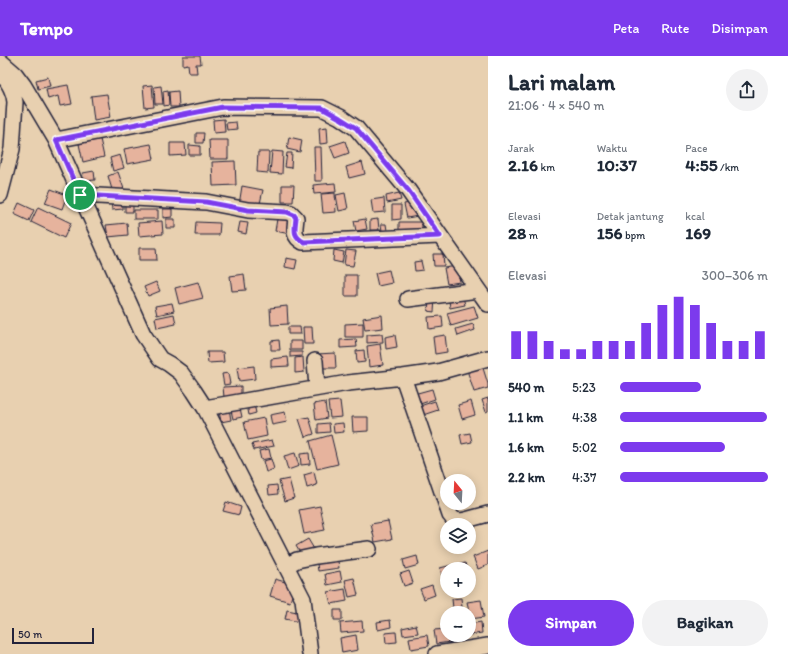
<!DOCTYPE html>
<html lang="id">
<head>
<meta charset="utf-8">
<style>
	body { margin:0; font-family:Itim,sans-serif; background:#f2f2f3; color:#1f2937; height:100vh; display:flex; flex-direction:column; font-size:15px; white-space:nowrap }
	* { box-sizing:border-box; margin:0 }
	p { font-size:13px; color:#747a83 }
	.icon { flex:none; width:22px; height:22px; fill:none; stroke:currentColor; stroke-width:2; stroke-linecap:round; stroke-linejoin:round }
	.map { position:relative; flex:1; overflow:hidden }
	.details { display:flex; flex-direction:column; background:#fff; width:300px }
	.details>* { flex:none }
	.needle { width:26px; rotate:342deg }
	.controls { position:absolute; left:440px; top:418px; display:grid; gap:8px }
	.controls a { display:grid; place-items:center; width:36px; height:36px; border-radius:50%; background:#fff; box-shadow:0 2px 10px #0003; font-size:20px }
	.scale { position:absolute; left:12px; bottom:10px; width:82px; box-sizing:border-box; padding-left:4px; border:2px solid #22223b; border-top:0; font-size:11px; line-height:14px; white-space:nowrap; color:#22223b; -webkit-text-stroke:3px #e8d0b0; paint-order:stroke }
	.pin { position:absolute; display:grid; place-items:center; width:34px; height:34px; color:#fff; margin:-17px; border:2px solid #fff; border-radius:50%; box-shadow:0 1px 4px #0007 }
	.round { display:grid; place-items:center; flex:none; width:42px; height:42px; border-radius:21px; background:#f2f2f3 }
	.headline { display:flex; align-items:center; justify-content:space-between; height:68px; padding:0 20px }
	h1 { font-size:22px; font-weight:700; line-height:30px }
	.figures { display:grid; grid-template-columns:repeat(3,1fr); gap:6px; height:68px; padding:4px 20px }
	.figures div { display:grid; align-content:center }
	.figures b { font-size:17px; font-weight:700 }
	.figures small { font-size:11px; font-weight:400 }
	.figures p { font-size:11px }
	.chart { height:112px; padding:8px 20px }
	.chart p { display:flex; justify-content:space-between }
	.chart svg { width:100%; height:72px; margin-top:4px; stroke:#7c3aed; stroke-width:6 }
	.action { display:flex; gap:8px; margin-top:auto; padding:8px 20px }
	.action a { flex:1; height:46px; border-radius:24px; background:#7c3aed; color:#fff; font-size:16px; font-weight:700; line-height:46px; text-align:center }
	.action a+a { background:#f2f2f3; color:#1f2937 }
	ul { padding:0 20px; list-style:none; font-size:13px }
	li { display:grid; grid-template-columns:64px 48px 1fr; align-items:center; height:30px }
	li i { height:10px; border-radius:5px; background:#7c3aed }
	header { display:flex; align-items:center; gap:24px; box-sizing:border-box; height:56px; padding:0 20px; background:#7c3aed; color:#fff }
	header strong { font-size:19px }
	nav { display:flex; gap:22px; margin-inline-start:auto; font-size:14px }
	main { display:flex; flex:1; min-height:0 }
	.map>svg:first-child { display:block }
	.building { fill:#e6b39d; stroke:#22223b }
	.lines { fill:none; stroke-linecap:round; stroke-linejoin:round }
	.minor-casing { stroke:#22223b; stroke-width:18 }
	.minor { stroke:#e8d0b0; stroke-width:15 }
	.route-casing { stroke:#fff; stroke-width:8 }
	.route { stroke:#7c3aed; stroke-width:5 }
</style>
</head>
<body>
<header>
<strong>Tempo</strong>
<nav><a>Peta</a><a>Rute</a><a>Disimpan</a></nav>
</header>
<main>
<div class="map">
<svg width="488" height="598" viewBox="0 0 488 598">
	<rect width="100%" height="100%" fill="#e8d0b0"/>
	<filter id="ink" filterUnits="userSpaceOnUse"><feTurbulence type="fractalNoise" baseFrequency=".025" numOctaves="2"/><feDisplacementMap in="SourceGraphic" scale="8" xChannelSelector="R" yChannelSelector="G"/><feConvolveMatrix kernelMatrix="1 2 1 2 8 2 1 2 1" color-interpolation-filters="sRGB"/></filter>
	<g filter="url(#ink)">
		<!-- building -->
		<path class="building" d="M183 0H200L201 8H196L197 17H189L188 8 183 9Z
			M48 21 50 30 38 33 36 24Z
			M68 29 72 48 60 50 58 40 48 43 46 33Z
			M152 29 154 51 145 52 143 30Z
			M161 30 163 48H155L154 31Z
			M168 34 169 49 164 50 163 35Z
			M178 35 179 51H170L169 36Z
			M107 38 111 61 94 64 91 40Z
			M224 63 225 76 214 77 213 64Z
			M236 66 237 73 227 74 226 67Z
			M327 71 328 87 320 88 319 72Z
			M196 77H204L203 87H196Z
			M289 81 302 84 300 96 287 93Z
			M100 83 104 101 83 106 79 88Z
			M209 84H228V103H210Z
			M345 85 349 97 335 102 330 90Z
			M170 87H185L186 99 170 100Z
			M151 88 154 103 127 108 124 93Z
			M189 89 200 90V99H189Z
			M314 91H321L322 125H315Z
			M272 95 283 96 282 118 270 117Z
			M258 96H269L268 117 257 116Z
			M287 97H292L291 112 285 111Z
			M120 99 124 112 113 115 110 102Z
			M235 105 236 129 213 130 212 106Z
			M362 106 365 118 349 122 346 111Z
			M94 115 95 124 84 125 83 117Z
			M118 116 124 133 113 137 108 120Z
			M335 127 336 136 314 138 313 129Z
			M282 129H294L293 146H282Z
			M242 130 263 134 259 152 239 149Z
			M51 133 67 139 62 153 45 147Z
			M335 137 336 156 323 157 321 138Z
			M345 137 348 153 339 155 336 139Z
			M399 137 401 144 387 147 386 140Z
			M384 142 385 156 373 157 371 144Z
			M111 144H123V153L112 154Z
			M125 145H133V156H125Z
			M415 146 418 160 407 162 404 148Z
			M19 147 34 154 29 165 14 158Z
			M392 149H401V163L392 164Z
			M38 151 71 167 64 182 31 166Z
			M163 153H172V161L163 162Z
			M134 154H158V163H134Z
			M166 163H175V172H166Z
			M277 163 292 165 290 178 275 175Z
			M365 163 367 173 356 175 354 165Z
			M378 163 379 174H370V164Z
			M162 165 163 178 139 180 138 167Z
			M196 166 220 167 219 179H195Z
			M240 166 248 167 246 178 238 176Z
			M399 166H422V175L399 176Z
			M127 167 128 179 108 181 106 169Z
			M381 168H386L388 181 383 182Z
			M139 192H156L157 204H139Z
			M334 194 344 196 342 207 333 205Z
			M346 194 356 195 353 210 344 209Z
			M433 198H443L444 210H434Z
			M286 202 297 204 295 213 285 211Z
			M421 205 423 214 415 215 414 206Z
			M457 210 460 226 447 228 444 212Z
			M389 214 392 227 378 230 375 217Z
			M244 218 246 234 232 235 230 220Z
			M345 219H357V240H345Z
			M156 226 160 235 148 240 144 231Z
			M198 226 203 242 179 248 175 232Z
			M463 241 465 249 450 252 449 244Z
			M429 243H435L434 256 428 255Z
			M172 247 174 255 157 259 155 250Z
			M287 250 288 268 271 269 270 252Z
			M474 250 478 262 451 270 447 257Z
			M174 258 176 268 157 272 155 262Z
			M382 259 383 272 365 274 363 262Z
			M442 260 443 271 429 273 428 261Z
			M363 267V281H345V268Z
			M473 268 475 274 458 280 456 273Z
			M288 271H300L301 278H288Z
			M303 271H312L313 288H304Z
			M382 278 383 286 367 287V279Z
			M395 279 397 291 386 293 385 281Z
			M445 279 447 296 435 298 433 281Z
			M356 283 357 291 340 292V284Z
			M279 284 280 294H271V285Z
			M290 285H302V294H290Z
			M380 288 383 309 369 311 367 290Z
			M364 294 365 306 357 307 356 295Z
			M207 296H223L224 306 208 307Z
			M290 296H302V300L290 301Z
			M335 297 336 312H318L317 298Z
			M288 301 289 310 271 311V303Z
			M303 301 304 316 295 317V302Z
			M482 309 488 328V332L474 336 467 314Z
			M254 310 255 323 239 325 237 312Z
			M228 317 230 328 224 329 222 318Z
			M241 330V340L224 341 223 331Z
			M432 333 435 343 417 349 414 338Z
			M488 342V355L486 356 482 344Z
			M340 345 342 361 330 362 328 346Z
			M435 345 438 354 420 360 417 351Z
			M471 345 475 359 462 363 458 349Z
			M325 346 327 362 316 364 314 348Z
			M254 348 256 357 249 359 247 349Z
			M240 352 242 361 233 363 231 354Z
			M229 353 231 364 221 366 219 355Z
			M285 356 287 366 272 369 270 359Z
			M309 361 314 378 305 381 299 363Z
			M352 361H368V375L353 376Z
			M264 362 267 380 248 384 244 366Z
			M329 367 330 376 318 377V368Z
			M343 367 344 376 334 377 333 368Z
			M470 377 472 386 462 388 460 379Z
			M331 379 338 408 317 413 310 385Z
			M272 384 274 390 254 394 252 388Z
			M269 393 271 402 261 404 259 395Z
			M295 397 299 410 288 414 284 400Z
			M309 397 310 408 301 409 300 398Z
			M271 403 274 413 266 416 263 405Z
			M314 416 317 429 307 432 304 419Z
			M289 423 294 442 285 445 279 425Z
			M277 429 278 438 269 439 268 430Z
			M226 446 241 451 239 459 223 455Z
			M320 450 325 474 304 478 299 454Z
			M388 465 392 483 375 486 371 468Z
			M308 483 314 493 302 500 296 490Z
			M488 495V509L478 513 473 501Z
			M417 500 419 509 405 513 403 504Z
			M338 505 339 512 318 515 317 508Z
			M465 507 467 513H458L457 509Z
			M452 509 453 513H447V534H446L440 512Z
			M340 515 342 526 327 529 325 518Z
			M409 515 413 527 404 530 400 518Z
			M354 522 358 539 349 541 345 524Z
			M275 523 295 529 290 546 270 540Z
			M432 529 435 539 424 543 420 533Z
			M345 533 347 545 331 548 328 536Z
			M461 542 462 551 453 552 452 543Z
			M481 544 484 561 471 563 467 546Z
			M287 554 302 557 300 566 285 563Z
			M334 554H342V564H334Z
			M390 564 391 571 378 574 377 566Z
			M362 565 363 575 341 577 340 567Z
			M481 566 482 577 469 579V568Z
			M416 569 418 577 403 579 402 572Z
			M447 573V579H449L450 586 436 588 434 574Z
			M396 576 397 586 386 587 385 577Z
			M356 579 358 594 342 597 340 582Z
			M427 579 429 590 411 593 409 582Z"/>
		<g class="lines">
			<defs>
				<path id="minor" d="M0 5 15 18 24 30 56 84 143 278 160 303 169 308 181 317 194 335 205 352 303 543 310 598
					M0 14C6 24 14 33 15 46L12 93 0 139
					M56 84 223 51 322 52 340 61 356 72 408 134 488 248
					M80 139 206 146 248 154 287 156 291 157 296 162C295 173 292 180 303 186L440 180
					M408 243 478 234
					M315 305 317 332
					M403 321 450 459 454 464 462 465 488 458
					M205 352 348 327 403 321 438 316 488 302
					M286 510 297 504 316 500 369 493
					M437 598 488 590"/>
			</defs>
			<!-- minor casing -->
			<use href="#minor" class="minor-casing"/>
			<!-- minor -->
			<use href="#minor" class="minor"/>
		</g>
	</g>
	<g class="lines" filter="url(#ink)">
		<defs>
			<path id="route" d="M223 51 322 52 340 62 356 72 408 134 440 180 304 186C292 180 295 173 296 162L294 159 287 156 248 154 206 146 80 139 56 84Z"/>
		</defs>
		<!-- route casing -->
		<use href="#route" class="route-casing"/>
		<!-- route -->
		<use href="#route" class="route"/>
	</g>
</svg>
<div class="controls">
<a><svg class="needle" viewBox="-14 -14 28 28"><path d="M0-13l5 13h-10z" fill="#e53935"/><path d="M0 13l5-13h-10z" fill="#747a83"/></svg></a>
<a><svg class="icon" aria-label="layers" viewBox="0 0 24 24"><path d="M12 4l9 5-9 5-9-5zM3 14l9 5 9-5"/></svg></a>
<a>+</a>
<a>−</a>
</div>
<div class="scale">50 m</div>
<div class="pin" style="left:80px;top:139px;background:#1e9e55"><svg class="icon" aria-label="arrive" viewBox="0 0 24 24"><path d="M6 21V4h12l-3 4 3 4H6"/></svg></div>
</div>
<section class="details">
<div class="headline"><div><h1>Lari malam</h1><p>21:06 · 4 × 540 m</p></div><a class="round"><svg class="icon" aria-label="share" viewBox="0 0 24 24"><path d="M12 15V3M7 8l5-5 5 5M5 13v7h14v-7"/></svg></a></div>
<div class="figures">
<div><p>Jarak</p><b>2.16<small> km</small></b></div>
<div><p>Waktu</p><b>10:37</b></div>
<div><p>Pace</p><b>4:55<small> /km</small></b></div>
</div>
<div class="figures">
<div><p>Elevasi</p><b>28<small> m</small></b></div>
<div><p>Detak jantung</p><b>156<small> bpm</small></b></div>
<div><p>kcal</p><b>169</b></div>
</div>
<div class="chart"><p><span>Elevasi</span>300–306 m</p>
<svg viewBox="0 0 160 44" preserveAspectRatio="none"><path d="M5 44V27M15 44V27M25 44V33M35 44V38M45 44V38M55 44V33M65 44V33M75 44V33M85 44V22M95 44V11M105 44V6M115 44V11M125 44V22M135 44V33M145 44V33M155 44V27"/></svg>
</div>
<ul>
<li><b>540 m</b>5:23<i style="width:55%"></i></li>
<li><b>1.1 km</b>4:38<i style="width:99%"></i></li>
<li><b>1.6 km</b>5:02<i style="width:71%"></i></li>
<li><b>2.2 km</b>4:37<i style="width:100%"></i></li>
</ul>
<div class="action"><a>Simpan</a><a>Bagikan</a></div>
</section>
</main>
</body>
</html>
